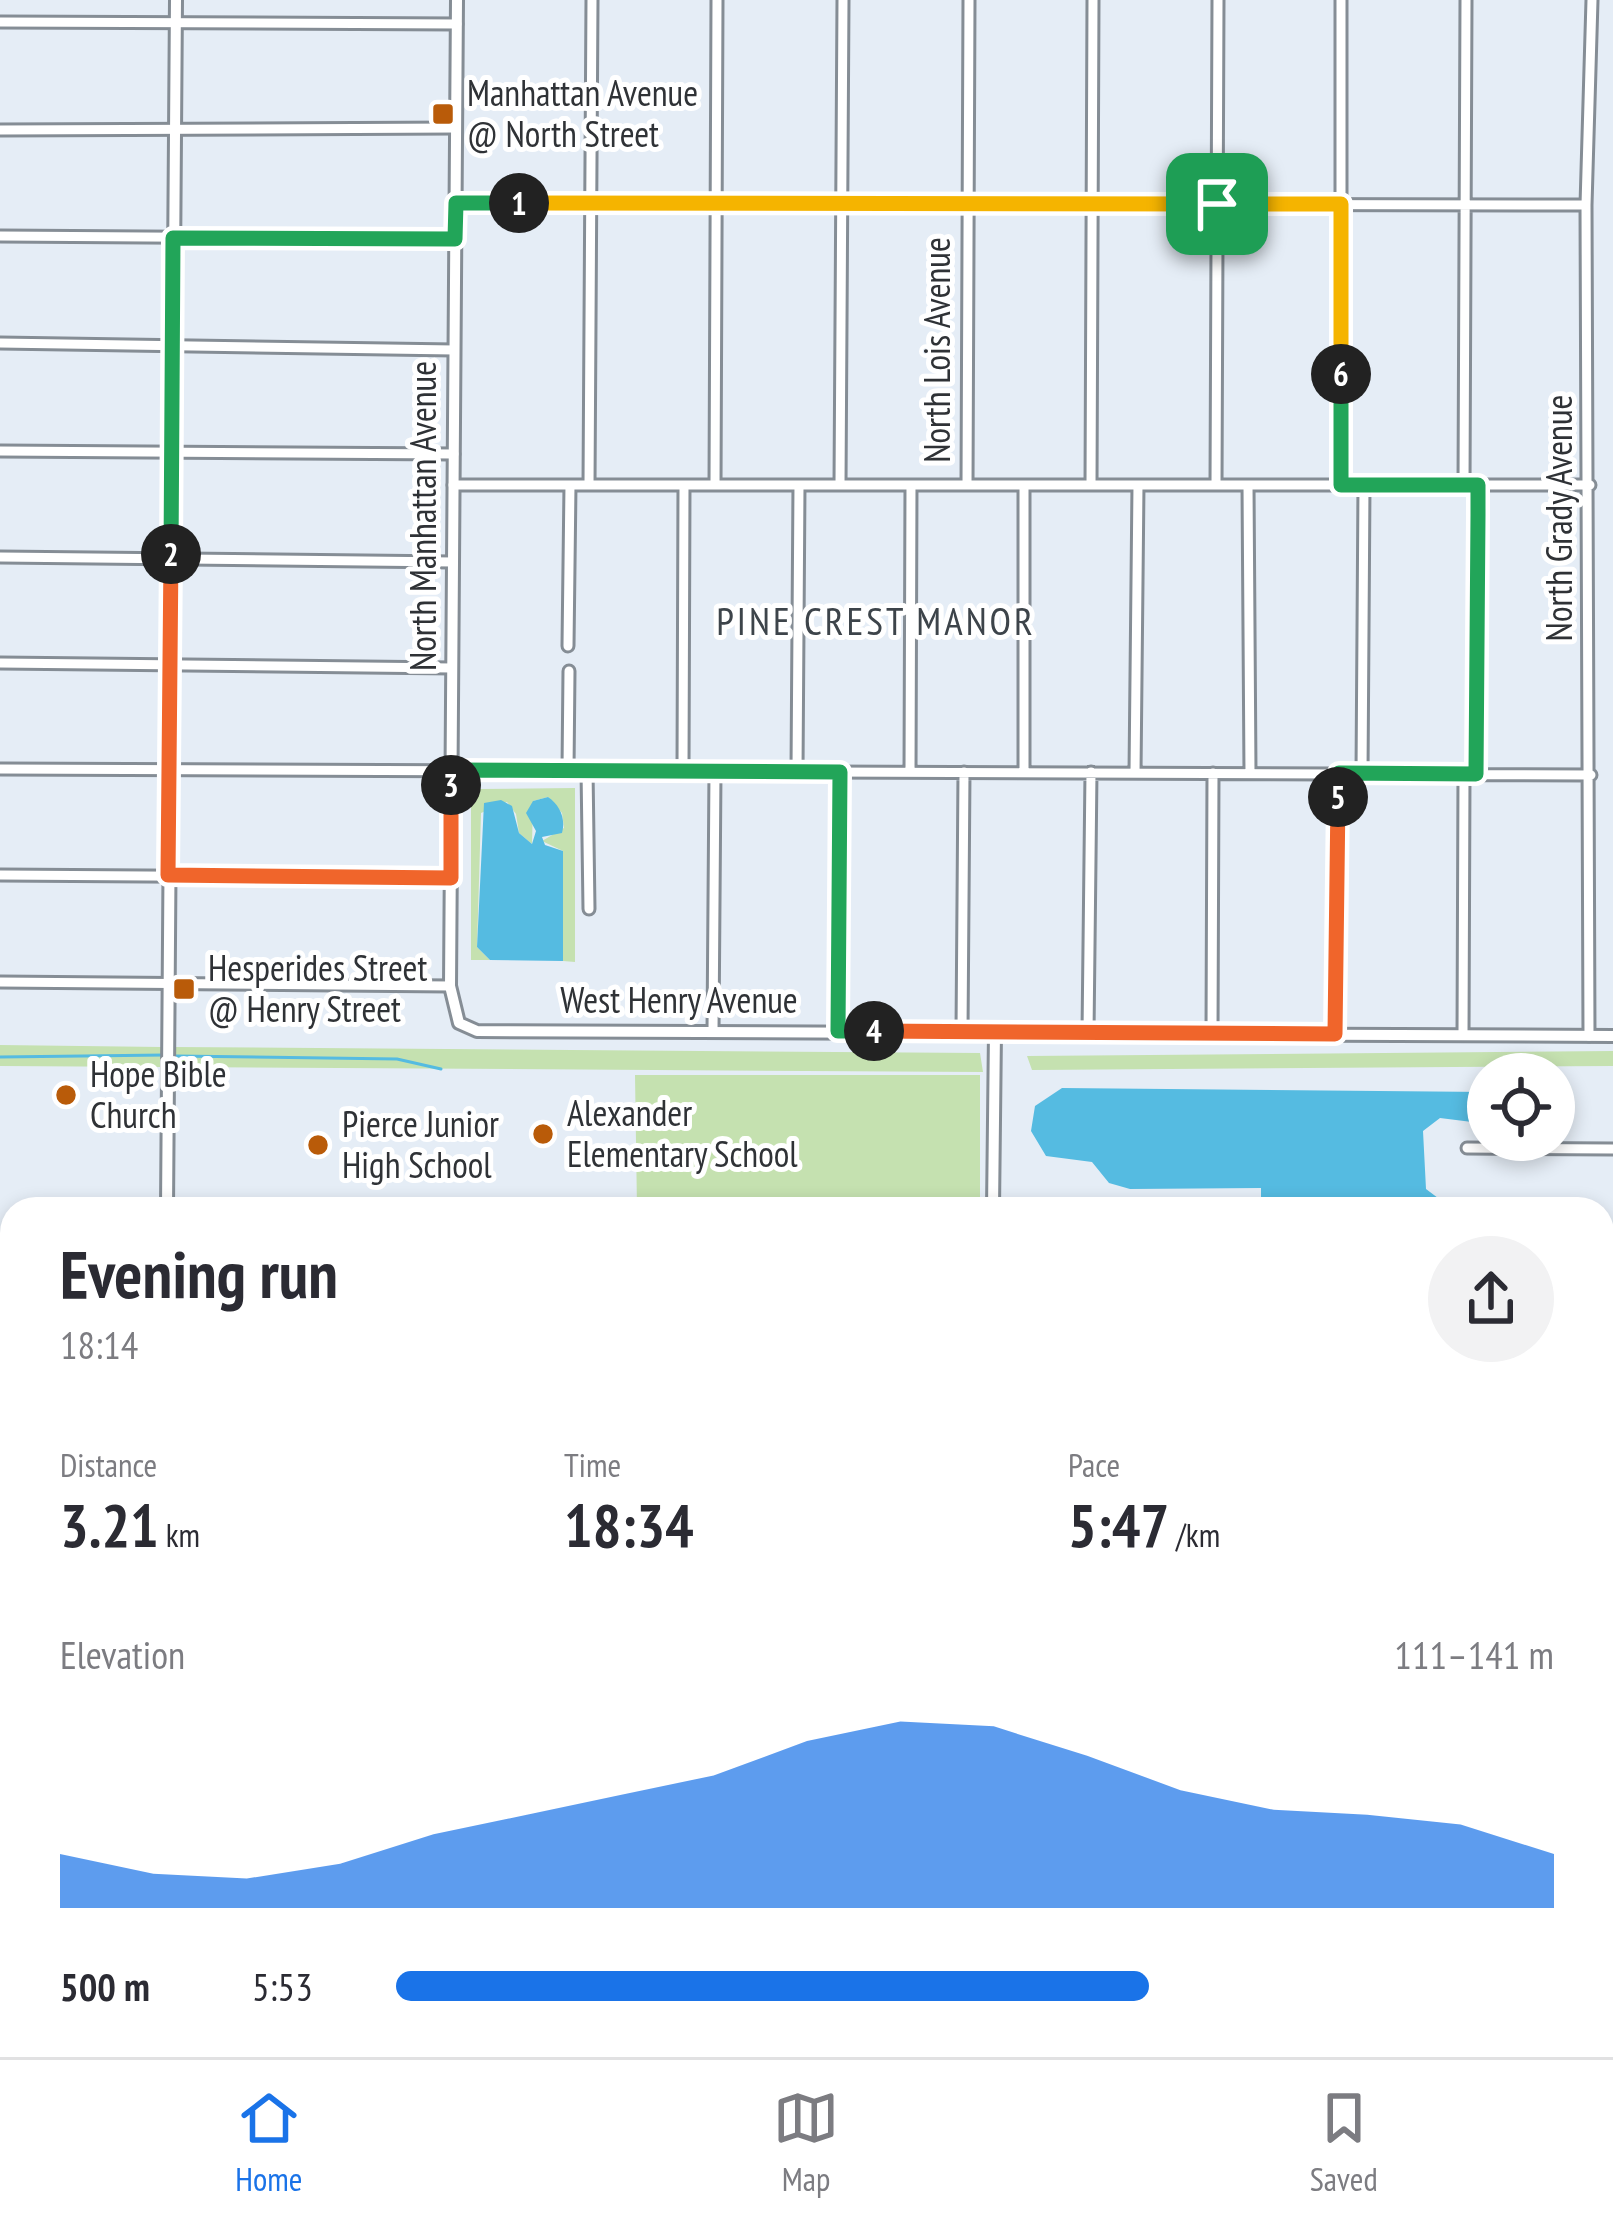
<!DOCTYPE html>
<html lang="en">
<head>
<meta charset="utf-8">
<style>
	body { margin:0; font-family:"PT Sans Narrow",sans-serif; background:#f2f2f3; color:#2b2b33; height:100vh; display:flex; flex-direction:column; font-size:45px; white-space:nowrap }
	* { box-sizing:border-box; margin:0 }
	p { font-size:39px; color:#7c7c81 }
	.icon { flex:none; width:66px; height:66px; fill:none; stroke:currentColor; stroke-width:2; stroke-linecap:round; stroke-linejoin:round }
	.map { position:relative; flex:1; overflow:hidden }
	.side { position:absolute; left:0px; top:1197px; width:1614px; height:861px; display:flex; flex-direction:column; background:#fff; border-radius:36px 36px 0 0; box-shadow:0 6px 18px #0003 }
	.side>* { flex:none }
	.tools { position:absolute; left:1467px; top:1053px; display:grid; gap:24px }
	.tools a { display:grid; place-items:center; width:108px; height:108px; border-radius:50%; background:#fff; box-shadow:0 6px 18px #0003; font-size:60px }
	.pin { position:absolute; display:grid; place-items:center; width:102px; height:102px; color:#fff; margin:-51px; border-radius:24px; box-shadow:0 6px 18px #0006 }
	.km { position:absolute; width:60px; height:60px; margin:-30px; border-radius:50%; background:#222; color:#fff; font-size:33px; line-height:60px; text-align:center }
	.round { display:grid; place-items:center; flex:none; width:126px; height:126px; border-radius:63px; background:#f2f2f3 }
	.overview { display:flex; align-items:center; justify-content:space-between; height:204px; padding:0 60px }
	h1 { font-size:66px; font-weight:700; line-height:90px }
	.figures { display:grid; grid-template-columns:repeat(3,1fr); gap:18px; height:204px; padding:12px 60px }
	.figures div { display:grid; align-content:center }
	.figures b { font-size:60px; font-weight:700 }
	.figures small { font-size:33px; font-weight:400 }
	.figures p { font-size:33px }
	.chart { height:336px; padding:24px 60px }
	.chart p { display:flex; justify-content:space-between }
	.chart svg { width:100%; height:216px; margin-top:12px; fill:#1a73e8; opacity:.7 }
	ul { padding:0 60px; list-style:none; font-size:39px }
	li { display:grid; grid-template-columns:192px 144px 1fr; align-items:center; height:90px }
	li i { height:30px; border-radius:15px; background:#1a73e8 }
	.menu { display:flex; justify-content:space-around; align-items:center; height:168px; border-top:3px solid #e1e1e2; background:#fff; font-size:33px; color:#7c7c81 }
	.menu a { display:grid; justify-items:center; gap:6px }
	.menu .current { color:#1a73e8 }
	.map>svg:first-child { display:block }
	.green { fill:#c5e1b0 }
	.forest { fill:#99c279 }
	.water { fill:#55bbe1 }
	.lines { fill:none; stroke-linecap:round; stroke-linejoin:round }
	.stream { stroke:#55bbe1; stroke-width:3 }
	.minor-casing { stroke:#858d95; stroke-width:15 }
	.tertiary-casing { stroke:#858d95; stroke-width:16 }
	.primary-casing { stroke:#858d95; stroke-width:20 }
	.minor { stroke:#fff; stroke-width:9 }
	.tertiary { stroke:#fff; stroke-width:10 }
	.primary { stroke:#fff; stroke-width:14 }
	.split-1-casing { stroke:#fff; stroke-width:24 }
	.split-2-casing { stroke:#fff; stroke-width:24 }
	.split-3-casing { stroke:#fff; stroke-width:24 }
	.split-4-casing { stroke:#fff; stroke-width:24 }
	.split-5-casing { stroke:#fff; stroke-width:24 }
	.split-6-casing { stroke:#fff; stroke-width:24 }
	.split-7-casing { stroke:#fff; stroke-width:24 }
	.split-1 { stroke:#f5b400; stroke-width:15 }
	.split-2 { stroke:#22a559; stroke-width:15 }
	.split-3 { stroke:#f0652b; stroke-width:15 }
	.split-4 { stroke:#22a559; stroke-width:15 }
	.split-5 { stroke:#f0652b; stroke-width:15 }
	.split-6 { stroke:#22a559; stroke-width:15 }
	.split-7 { stroke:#f5b400; stroke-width:15 }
	.poi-dot { fill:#b95b09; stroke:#fff; stroke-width:4.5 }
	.labels { text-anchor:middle; stroke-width:10; stroke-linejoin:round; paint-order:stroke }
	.poi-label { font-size:36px; fill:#2f3236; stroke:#fff; text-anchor:start }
	.street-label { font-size:36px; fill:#2f3236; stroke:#fff }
	.neighbourhood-label { font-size:39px; letter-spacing:3px; fill:#3d444a; stroke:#fff }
</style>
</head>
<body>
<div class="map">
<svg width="1613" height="2057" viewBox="0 0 1613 2057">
	<rect width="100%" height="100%" fill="#e5edf6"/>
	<!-- green -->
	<path class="green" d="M575 788V962L563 961V851L542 841 564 828 562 813 548 797 533 801 532 844 519 833 516 814 507 802 481 813 477 947 490 960H471V802L479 789Z
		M0 1045 162 1047V1067L0 1066Z
		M172 1047 980 1053 983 1072 172 1067Z
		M1613 1051V1066L1032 1070 1027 1056Z
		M635 1075H980V1209H637Z
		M541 1197H616V1209H541Z"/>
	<!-- forest -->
	<path class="forest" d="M0 1657H12V1836H0Z"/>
	<!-- water -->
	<path class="water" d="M548 797C560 805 566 819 562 833L542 837 545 845 563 851V961L490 960 477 947 484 803 501 800 512 806 519 833 532 844 536 831 526 813 533 801Z
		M1062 1088 1487 1092 1488 1124 1440 1118 1423 1131 1426 1189 1438 1198 1440 1209H1273L1261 1201V1188L1130 1189 1109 1183 1092 1162 1046 1156 1031 1131 1035 1106Z"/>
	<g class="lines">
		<!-- stream -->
		<path class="stream" d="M175 1056 397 1059 441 1069
			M0 1057 165 1055"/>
		<defs>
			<path id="minor" d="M0 22 457 24
				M0 130 456 128
				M456 203 1586 205
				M0 236 455 239
				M0 343 454 350
				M0 451 454 454
				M453 485H1590
				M589 485 592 0
				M715 485 717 0
				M840 485 843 0
				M967 485 969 0
				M1091 485 1093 0
				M1216 485 1218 0
				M1248 485 1250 773
				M1341 485V0
				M1464 485 1466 0
				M0 557 453 562
				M568 646 570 485
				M0 663 452 668
				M0 769 1591 775
				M568 770 569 671
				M587 770 589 909
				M683 771 684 485
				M797 771 799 485
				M910 772 911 485
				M1024 772V485
				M1135 773 1138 485
				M1362 774 1364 485
				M1476 774 1478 485
				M0 875 451 878
				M0 982 450 986
				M713 1031 715 771
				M838 1031 840 772
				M962 1031 964 772
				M1088 1033 1091 772
				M1212 1033 1213 773
				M1335 1034 1339 774
				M1463 1035 1464 774
				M1589 1036 1586 205 1592 0
				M1467 1148 1613 1149
				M0 1296H12
				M1602 1350H1613
				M0 1954 12 1955
				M1602 1974H1613
				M494 2046 495 2057
				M1140 2046 1142 2057
				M1364 2046V2057
				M164 2057V2046
				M701 2057 702 2046"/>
			<path id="tertiary" d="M457 0 450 986 459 1023 477 1031 1613 1036
				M167 1209 176 0
				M993 1209 995 1031
				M987 2057V2046
				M1551 2057 1552 2046"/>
			<path id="primary" d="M0 1603 12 1604
				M1602 1617 1613 1618
				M1602 1630H1613
				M0 1631H12
				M1602 1649H1613"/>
		</defs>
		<!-- minor casing -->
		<use href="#minor" class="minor-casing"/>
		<!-- tertiary casing -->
		<use href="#tertiary" class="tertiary-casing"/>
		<!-- primary casing -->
		<use href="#primary" class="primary-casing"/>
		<!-- minor -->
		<use href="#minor" class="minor"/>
		<!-- tertiary -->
		<use href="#tertiary" class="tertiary"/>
		<!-- primary -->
		<use href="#primary" class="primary"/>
	</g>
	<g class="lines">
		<defs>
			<path id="split-1" d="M519 203 1217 204"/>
			<path id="split-2" d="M171 554 173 238 455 239 456 203H519"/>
			<path id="split-3" d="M171 554 168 875 451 878V785"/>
			<path id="split-4" d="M451 785 452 770 840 772 838 1031H874"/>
			<path id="split-5" d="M874 1031 1335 1034 1338 797"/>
			<path id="split-6" d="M1338 797 1339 773 1476 774 1478 515V485H1341V374"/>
			<path id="split-7" d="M1217 204H1341V374"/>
		</defs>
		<!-- split-1 casing -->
		<use href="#split-1" class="split-1-casing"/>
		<!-- split-2 casing -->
		<use href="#split-2" class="split-2-casing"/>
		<!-- split-3 casing -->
		<use href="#split-3" class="split-3-casing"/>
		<!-- split-4 casing -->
		<use href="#split-4" class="split-4-casing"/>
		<!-- split-5 casing -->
		<use href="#split-5" class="split-5-casing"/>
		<!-- split-6 casing -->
		<use href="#split-6" class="split-6-casing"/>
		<!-- split-7 casing -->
		<use href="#split-7" class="split-7-casing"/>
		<!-- split-1 -->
		<use href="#split-1" class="split-1"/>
		<!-- split-2 -->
		<use href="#split-2" class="split-2"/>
		<!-- split-3 -->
		<use href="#split-3" class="split-3"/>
		<!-- split-4 -->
		<use href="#split-4" class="split-4"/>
		<!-- split-5 -->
		<use href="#split-5" class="split-5"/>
		<!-- split-6 -->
		<use href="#split-6" class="split-6"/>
		<!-- split-7 -->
		<use href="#split-7" class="split-7"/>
	</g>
	<!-- markers -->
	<g class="poi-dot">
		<rect x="431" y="102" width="24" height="24" rx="6"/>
		<rect x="172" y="977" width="24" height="24" rx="6"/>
		<circle cx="66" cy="1095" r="12"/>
		<circle cx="543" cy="1134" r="12"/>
		<circle cx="318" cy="1145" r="12"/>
	</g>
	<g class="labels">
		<!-- poi labels -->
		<g class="poi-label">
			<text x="467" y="106">Manhattan Avenue<tspan x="467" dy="41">@ North Street</tspan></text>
			<text x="208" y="981">Hesperides Street<tspan x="208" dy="41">@ Henry Street</tspan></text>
			<text x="90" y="1087">Hope Bible<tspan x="90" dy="41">Church</tspan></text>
			<text x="567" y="1126">Alexander<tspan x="567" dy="41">Elementary School</tspan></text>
			<text x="342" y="1137">Pierce Junior<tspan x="342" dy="41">High School</tspan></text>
		</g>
		<!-- street labels -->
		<g class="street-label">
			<text transform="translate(937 350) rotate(-90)" y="13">North Lois Avenue</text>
			<text transform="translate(423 516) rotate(-90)" y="13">North Manhattan Avenue</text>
			<text transform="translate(1559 518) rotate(-90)" y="13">North Grady Avenue</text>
			<text x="679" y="1013">West Henry Avenue</text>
		</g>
		<!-- neighbourhood labels -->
		<g class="neighbourhood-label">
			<text x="876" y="635">PINE CREST MANOR</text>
		</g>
	</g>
</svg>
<div class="tools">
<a><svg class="icon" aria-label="locate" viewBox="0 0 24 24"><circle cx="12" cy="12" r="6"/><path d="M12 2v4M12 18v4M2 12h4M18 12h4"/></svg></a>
</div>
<div class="pin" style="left:1217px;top:204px;background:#1e9e55"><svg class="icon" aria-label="arrive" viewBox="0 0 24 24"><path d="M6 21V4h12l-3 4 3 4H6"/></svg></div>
<b class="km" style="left:519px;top:203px">1</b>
<b class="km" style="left:171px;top:554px">2</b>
<b class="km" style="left:451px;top:785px">3</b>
<b class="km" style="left:874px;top:1031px">4</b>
<b class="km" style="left:1338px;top:797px">5</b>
<b class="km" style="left:1341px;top:374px">6</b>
<section class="side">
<div class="overview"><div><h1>Evening run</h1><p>18:14</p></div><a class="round"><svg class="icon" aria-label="share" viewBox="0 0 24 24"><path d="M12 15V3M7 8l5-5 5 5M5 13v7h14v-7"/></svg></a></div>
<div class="figures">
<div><p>Distance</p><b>3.21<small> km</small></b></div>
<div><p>Time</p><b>18:34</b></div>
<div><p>Pace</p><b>5:47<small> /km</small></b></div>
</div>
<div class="chart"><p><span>Elevation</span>111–141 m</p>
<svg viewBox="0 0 160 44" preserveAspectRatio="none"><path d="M0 44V33L10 37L20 38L30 35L40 29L50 25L60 21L70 17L80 10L90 6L100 7L110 13L120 20L130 24L140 25L150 27L160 33V44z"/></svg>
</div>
<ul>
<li><b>500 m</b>5:53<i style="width:65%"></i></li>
</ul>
</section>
</div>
<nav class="menu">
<a class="current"><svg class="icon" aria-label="home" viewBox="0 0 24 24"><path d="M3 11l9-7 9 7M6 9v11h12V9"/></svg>Home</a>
<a><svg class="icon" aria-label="map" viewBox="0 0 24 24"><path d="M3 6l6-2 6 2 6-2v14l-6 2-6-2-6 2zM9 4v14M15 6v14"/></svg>Map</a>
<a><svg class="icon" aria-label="saved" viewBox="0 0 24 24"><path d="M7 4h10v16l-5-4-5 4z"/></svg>Saved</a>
</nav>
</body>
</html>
